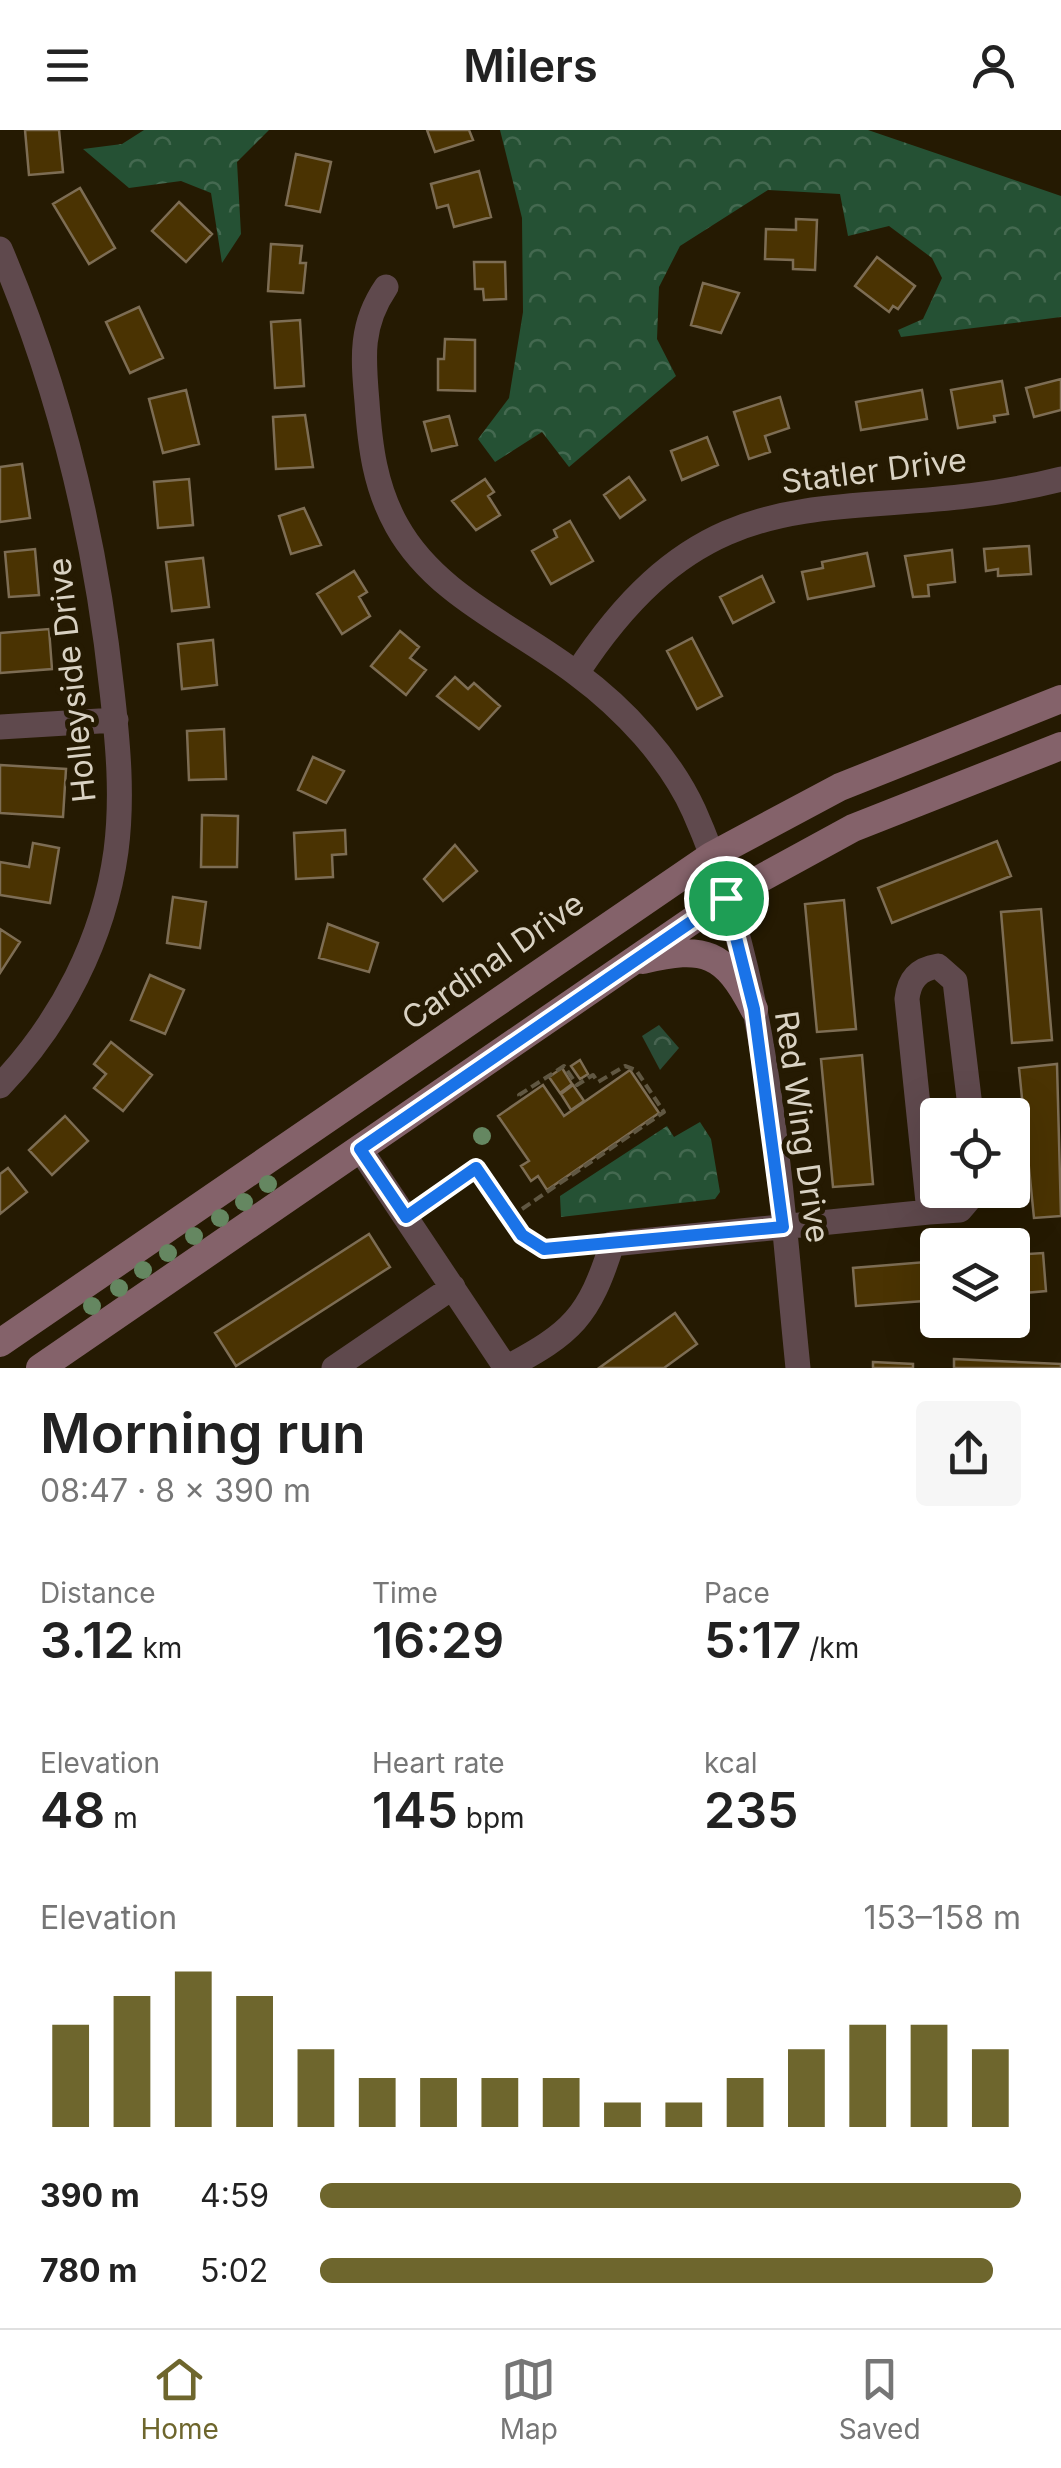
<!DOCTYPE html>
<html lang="en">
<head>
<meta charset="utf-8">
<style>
	body { margin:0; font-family:Inter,sans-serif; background:#f6f6f6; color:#222; height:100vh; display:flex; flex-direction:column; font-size:38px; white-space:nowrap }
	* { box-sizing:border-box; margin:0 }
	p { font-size:32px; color:#767676 }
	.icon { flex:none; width:55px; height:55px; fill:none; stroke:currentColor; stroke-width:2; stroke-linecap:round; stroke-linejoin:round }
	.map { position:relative; height:1238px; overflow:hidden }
	.details { display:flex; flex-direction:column; background:#fff; flex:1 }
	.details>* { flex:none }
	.buttons { position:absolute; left:920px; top:968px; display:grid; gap:20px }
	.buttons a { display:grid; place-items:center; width:110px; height:110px; border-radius:10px; background:#fff; box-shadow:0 10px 40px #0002; font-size:50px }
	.pin { position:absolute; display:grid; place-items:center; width:85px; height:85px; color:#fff; margin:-42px; border:5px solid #fff; border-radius:50%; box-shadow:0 2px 10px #0007 }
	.round { display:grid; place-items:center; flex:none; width:105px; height:105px; border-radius:10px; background:#f6f6f6 }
	.summary { display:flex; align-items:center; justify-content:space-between; height:170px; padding:0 40px }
	h1 { font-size:55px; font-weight:600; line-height:75px }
	.figures { display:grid; grid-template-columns:repeat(3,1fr); gap:15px; height:170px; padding:10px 40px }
	.figures div { display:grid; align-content:center }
	.figures b { font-size:50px; font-weight:600 }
	.figures small { font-size:28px; font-weight:400 }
	.figures p { font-size:28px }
	.chart { height:280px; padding:20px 40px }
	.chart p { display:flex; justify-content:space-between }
	.chart svg { width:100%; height:180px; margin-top:10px; stroke:#6e662d; stroke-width:6 }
	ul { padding:0 40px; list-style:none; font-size:32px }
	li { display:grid; grid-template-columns:160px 120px 1fr; align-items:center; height:75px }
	li i { height:25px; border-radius:12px; background:#6e662d }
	header { display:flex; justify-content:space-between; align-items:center; height:130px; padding:0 40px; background:#fff; font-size:45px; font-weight:600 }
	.dock { display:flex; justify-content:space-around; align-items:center; height:140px; border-top:2px solid #e0e0e0; background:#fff; font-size:28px; color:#767676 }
	.dock a { display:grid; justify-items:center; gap:5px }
	.dock .on { color:#6e662d }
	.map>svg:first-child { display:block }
	.forest { fill:url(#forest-crowns) }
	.park { fill:url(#park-crowns) }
	.building { fill:#4a3302; stroke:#7d6d54; stroke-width:2.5 }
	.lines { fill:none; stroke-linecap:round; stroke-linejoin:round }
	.path { stroke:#605742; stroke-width:4; stroke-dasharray:10 5; stroke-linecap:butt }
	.service { stroke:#5f494d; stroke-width:12 }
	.minor { stroke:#5f494d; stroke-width:25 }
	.secondary { stroke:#84626a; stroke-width:28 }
	.tree { fill:#658761 }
	.route-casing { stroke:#fff; stroke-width:20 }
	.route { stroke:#1a73e8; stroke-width:12 }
	.labels { text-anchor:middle; stroke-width:10; stroke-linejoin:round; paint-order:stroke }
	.street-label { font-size:32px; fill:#d9d2c3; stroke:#251a02 }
</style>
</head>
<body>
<header><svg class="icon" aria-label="menu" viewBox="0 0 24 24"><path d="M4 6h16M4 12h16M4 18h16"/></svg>Milers<svg class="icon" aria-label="person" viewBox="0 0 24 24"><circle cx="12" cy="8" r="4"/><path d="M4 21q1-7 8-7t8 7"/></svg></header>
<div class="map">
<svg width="1061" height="1238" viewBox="0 0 1061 1238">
	<defs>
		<pattern id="forest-crowns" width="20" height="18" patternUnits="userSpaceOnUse" patternTransform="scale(2.5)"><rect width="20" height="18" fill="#255134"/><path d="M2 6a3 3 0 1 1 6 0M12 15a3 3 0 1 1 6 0" fill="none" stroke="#446950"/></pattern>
		<pattern id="park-crowns" width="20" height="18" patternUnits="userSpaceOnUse" patternTransform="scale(2.5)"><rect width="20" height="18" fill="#2a4b35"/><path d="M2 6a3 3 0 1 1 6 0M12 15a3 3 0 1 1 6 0" fill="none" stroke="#486451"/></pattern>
	</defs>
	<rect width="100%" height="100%" fill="#251a02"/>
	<!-- forest -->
	<path class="forest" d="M144 0H269L237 32 241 104 222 133 211 63 181 51 129 58 83 19 122 14Z
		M500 0H868L1061 66V187L901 207 898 200 923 189 942 148 932 128 889 96 848 106 840 64 768 60 680 116 659 157 657 209 676 246 569 337 542 302 495 332 478 309 509 268 523 182 522 88Z
		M700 992 711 1009 720 1062 715 1069 561 1087 560 1066 667 996 674 1007Z"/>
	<!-- park -->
	<path class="park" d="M659 895 679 918 660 940 642 906Z"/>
	<!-- building -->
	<path class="building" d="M25 0H59L63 42 29 45Z
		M427 0H469L473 10 435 22Z
		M296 24 331 32 320 82 286 75Z
		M479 41 491 87 454 97 448 75 437 78 431 54Z
		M80 58 115 118 89 134 53 74Z
		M179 72 212 104 186 132 152 101Z
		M796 89 817 90 815 140 793 139V130L765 129 766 99 796 100Z
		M271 114 302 116 300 133H306L303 163 268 161Z
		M877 127 915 156 898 179 893 176 889 182 855 156Z
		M474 132H505L506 169 484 170 483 159H475Z
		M703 153 739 163 721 203 691 195Z
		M139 177 163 228 130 243 106 192Z
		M300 190 304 256 275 258 271 192Z
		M445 209 475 210V261L438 260V229H444Z
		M1061 249V280L1034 287 1026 258Z
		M1002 251 1008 284 994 286 995 292 958 298 951 260Z
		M186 260 199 314 163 323 149 269Z
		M922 260 927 289 861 300 856 272Z
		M780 267 789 298 765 306 770 322 749 329 734 282Z
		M305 285 313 337 276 339 273 287Z
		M449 286 457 315 432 321 424 292Z
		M707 307 718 335 682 350 671 321Z
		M22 334 30 388 0 392V337Z
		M629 347 645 370 620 388 604 365Z
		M189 349 193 395 158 398 154 352Z
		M485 349 494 362 488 366 500 385 476 400 452 371Z
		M304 378 321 415 291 424 279 386Z
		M570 391 593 431 551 454 532 421 557 407 554 400Z
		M1029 416 1031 444 998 446V439L986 441 984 419Z
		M35 419 39 465 9 467 5 422Z
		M952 420 955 452 928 455 929 466 913 467 905 426Z
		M867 423 874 456 808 469 802 442 823 438 822 432Z
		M203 428 209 477 172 481 166 432Z
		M354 441 367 462 359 467 370 486 342 504 317 464Z
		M762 446 774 472 733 493 720 467Z
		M49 499 52 539 0 543V503Z
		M400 501 419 517 410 528 426 540 406 565 371 536Z
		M692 508 722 566 697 579 667 521Z
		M213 510 217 555 182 559 178 514Z
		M455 547 468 559 474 553 500 576 479 599 437 566Z
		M224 599 226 649 189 650 187 601Z
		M313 627 344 641 326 673 298 660Z
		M0 635 66 639 63 687 0 683Z
		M202 685 238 686 237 737H201Z
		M345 700 346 724 332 725 333 747 296 749 294 703Z
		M997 711 1011 746 892 793 878 758Z
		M33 713 59 718 50 773 0 765V732L29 737Z
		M455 715 477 741 443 771 424 749Z
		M173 767 206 772 200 818 167 813Z
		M844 770 856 899 817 902 805 774Z
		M1041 779 1052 910 1012 913 1001 782Z
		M328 794 378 813 369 842 319 828Z
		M0 799 20 812 0 843Z
		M150 845 184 860 165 904 131 890Z
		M111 912 152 945 123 981 94 958 106 944 94 934Z
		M862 925 873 1054 833 1057 821 929Z
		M580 930 588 944 580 949 571 936Z
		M1057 934 1061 1086 1034 1088 1019 938Z
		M562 938 572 954 560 963 549 947Z
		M630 940 659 983 547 1060 538 1046 531 1051 521 1036 529 1031 498 986 543 955 564 986Z
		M573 955 584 971 571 980 561 964Z
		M65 986 88 1011 52 1045 29 1020Z
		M8 1038 27 1062 0 1084V1044Z
		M369 1104 390 1137 236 1236 215 1203Z
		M1043 1123 1046 1161 1012 1164V1125Z
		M938 1131V1170L856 1176 853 1138Z
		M675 1183 697 1214 664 1238H599Z
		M954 1229 1061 1234V1238H954Z
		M873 1232 913 1234V1238H873Z"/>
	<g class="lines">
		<!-- path -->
		<path class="path" d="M522 1079 664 982 636 940 625 936 598 952 593 945 577 955 564 936 519 965 523 969"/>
		<!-- service -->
		<path class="service" d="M406 1087 476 1038C528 1114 514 1124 612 1114"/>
		<!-- minor -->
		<path class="minor" d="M0 119C60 259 96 410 112 561 118 614 123 667 116 721 104 809 61 892 0 956
			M386 157C360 195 363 227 367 272 370 316 375 357 397 396 436 466 516 497 577 544 623 578 670 628 694 681 771 854 779 1053 798 1238
			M577 543C722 321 849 403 1061 349
			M0 597 116 590
			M971 985 955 851 938 836C918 839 909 850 907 869L929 1082 960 1080 977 1060
			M360 1019 506 1238
			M334 1238 453 1157
			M506 1238C572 1203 589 1187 612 1114L929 1082"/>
		<!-- secondary -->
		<path class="secondary" d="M643 830C704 815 725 822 754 879
			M0 1213 711 726 840 657 1061 569
			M40 1238 725 768 853 698 1061 616"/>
	</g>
	<!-- trees -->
	<g class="tree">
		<circle cx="482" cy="1006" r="9"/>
		<circle cx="268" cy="1054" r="9"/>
		<circle cx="244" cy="1072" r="9"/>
		<circle cx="220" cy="1088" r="9"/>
		<circle cx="194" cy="1106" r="9"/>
		<circle cx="168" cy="1123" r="9"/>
		<circle cx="143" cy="1140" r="9"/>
		<circle cx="119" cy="1158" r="9"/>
		<circle cx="92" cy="1176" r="9"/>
	</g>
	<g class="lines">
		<defs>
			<path id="route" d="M726 768 754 879 783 1097 544 1119 522 1105 476 1038 406 1087 360 1019Z"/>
		</defs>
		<!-- route casing -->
		<use href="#route" class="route-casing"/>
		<!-- route -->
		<use href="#route" class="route"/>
	</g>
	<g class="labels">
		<!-- street labels -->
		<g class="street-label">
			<text transform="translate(874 341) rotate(-7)" y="11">Statler Drive</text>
			<text transform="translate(72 550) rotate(-96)" y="11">Holleyside Drive</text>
			<text transform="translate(493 831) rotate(-35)" y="11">Cardinal Drive</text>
			<text transform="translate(802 997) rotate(82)" y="11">Red Wing Drive</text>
		</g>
	</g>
</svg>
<div class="buttons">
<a><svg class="icon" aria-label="locate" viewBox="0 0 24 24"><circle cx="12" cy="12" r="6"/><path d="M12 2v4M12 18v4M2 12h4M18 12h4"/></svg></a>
<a><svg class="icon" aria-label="layers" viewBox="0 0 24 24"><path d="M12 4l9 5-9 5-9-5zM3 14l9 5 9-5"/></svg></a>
</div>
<div class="pin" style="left:726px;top:768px;background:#1e9e55"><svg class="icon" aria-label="arrive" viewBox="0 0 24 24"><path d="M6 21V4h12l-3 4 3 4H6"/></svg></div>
</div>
<section class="details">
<div class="summary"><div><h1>Morning run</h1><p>08:47 · 8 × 390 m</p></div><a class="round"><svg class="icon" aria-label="share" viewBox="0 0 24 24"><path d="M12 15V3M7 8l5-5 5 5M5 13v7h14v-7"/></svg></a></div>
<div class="figures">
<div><p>Distance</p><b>3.12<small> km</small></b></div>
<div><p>Time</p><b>16:29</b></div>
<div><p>Pace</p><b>5:17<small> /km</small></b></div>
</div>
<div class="figures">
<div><p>Elevation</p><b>48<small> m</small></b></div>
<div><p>Heart rate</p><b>145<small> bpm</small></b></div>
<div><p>kcal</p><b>235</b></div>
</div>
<div class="chart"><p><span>Elevation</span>153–158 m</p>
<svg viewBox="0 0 160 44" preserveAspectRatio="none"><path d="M5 44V19M15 44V12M25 44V6M35 44V12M45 44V25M55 44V32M65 44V32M75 44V32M85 44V32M95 44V38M105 44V38M115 44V32M125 44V25M135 44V19M145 44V19M155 44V25"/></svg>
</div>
<ul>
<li><b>390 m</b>4:59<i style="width:100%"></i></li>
<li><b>780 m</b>5:02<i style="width:96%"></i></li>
</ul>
</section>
<nav class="dock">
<a class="on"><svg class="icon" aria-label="home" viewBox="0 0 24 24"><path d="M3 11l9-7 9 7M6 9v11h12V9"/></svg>Home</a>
<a><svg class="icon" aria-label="map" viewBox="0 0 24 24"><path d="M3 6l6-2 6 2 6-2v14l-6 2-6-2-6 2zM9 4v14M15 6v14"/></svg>Map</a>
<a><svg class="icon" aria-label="saved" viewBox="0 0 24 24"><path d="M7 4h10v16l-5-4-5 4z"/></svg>Saved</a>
</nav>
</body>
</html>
